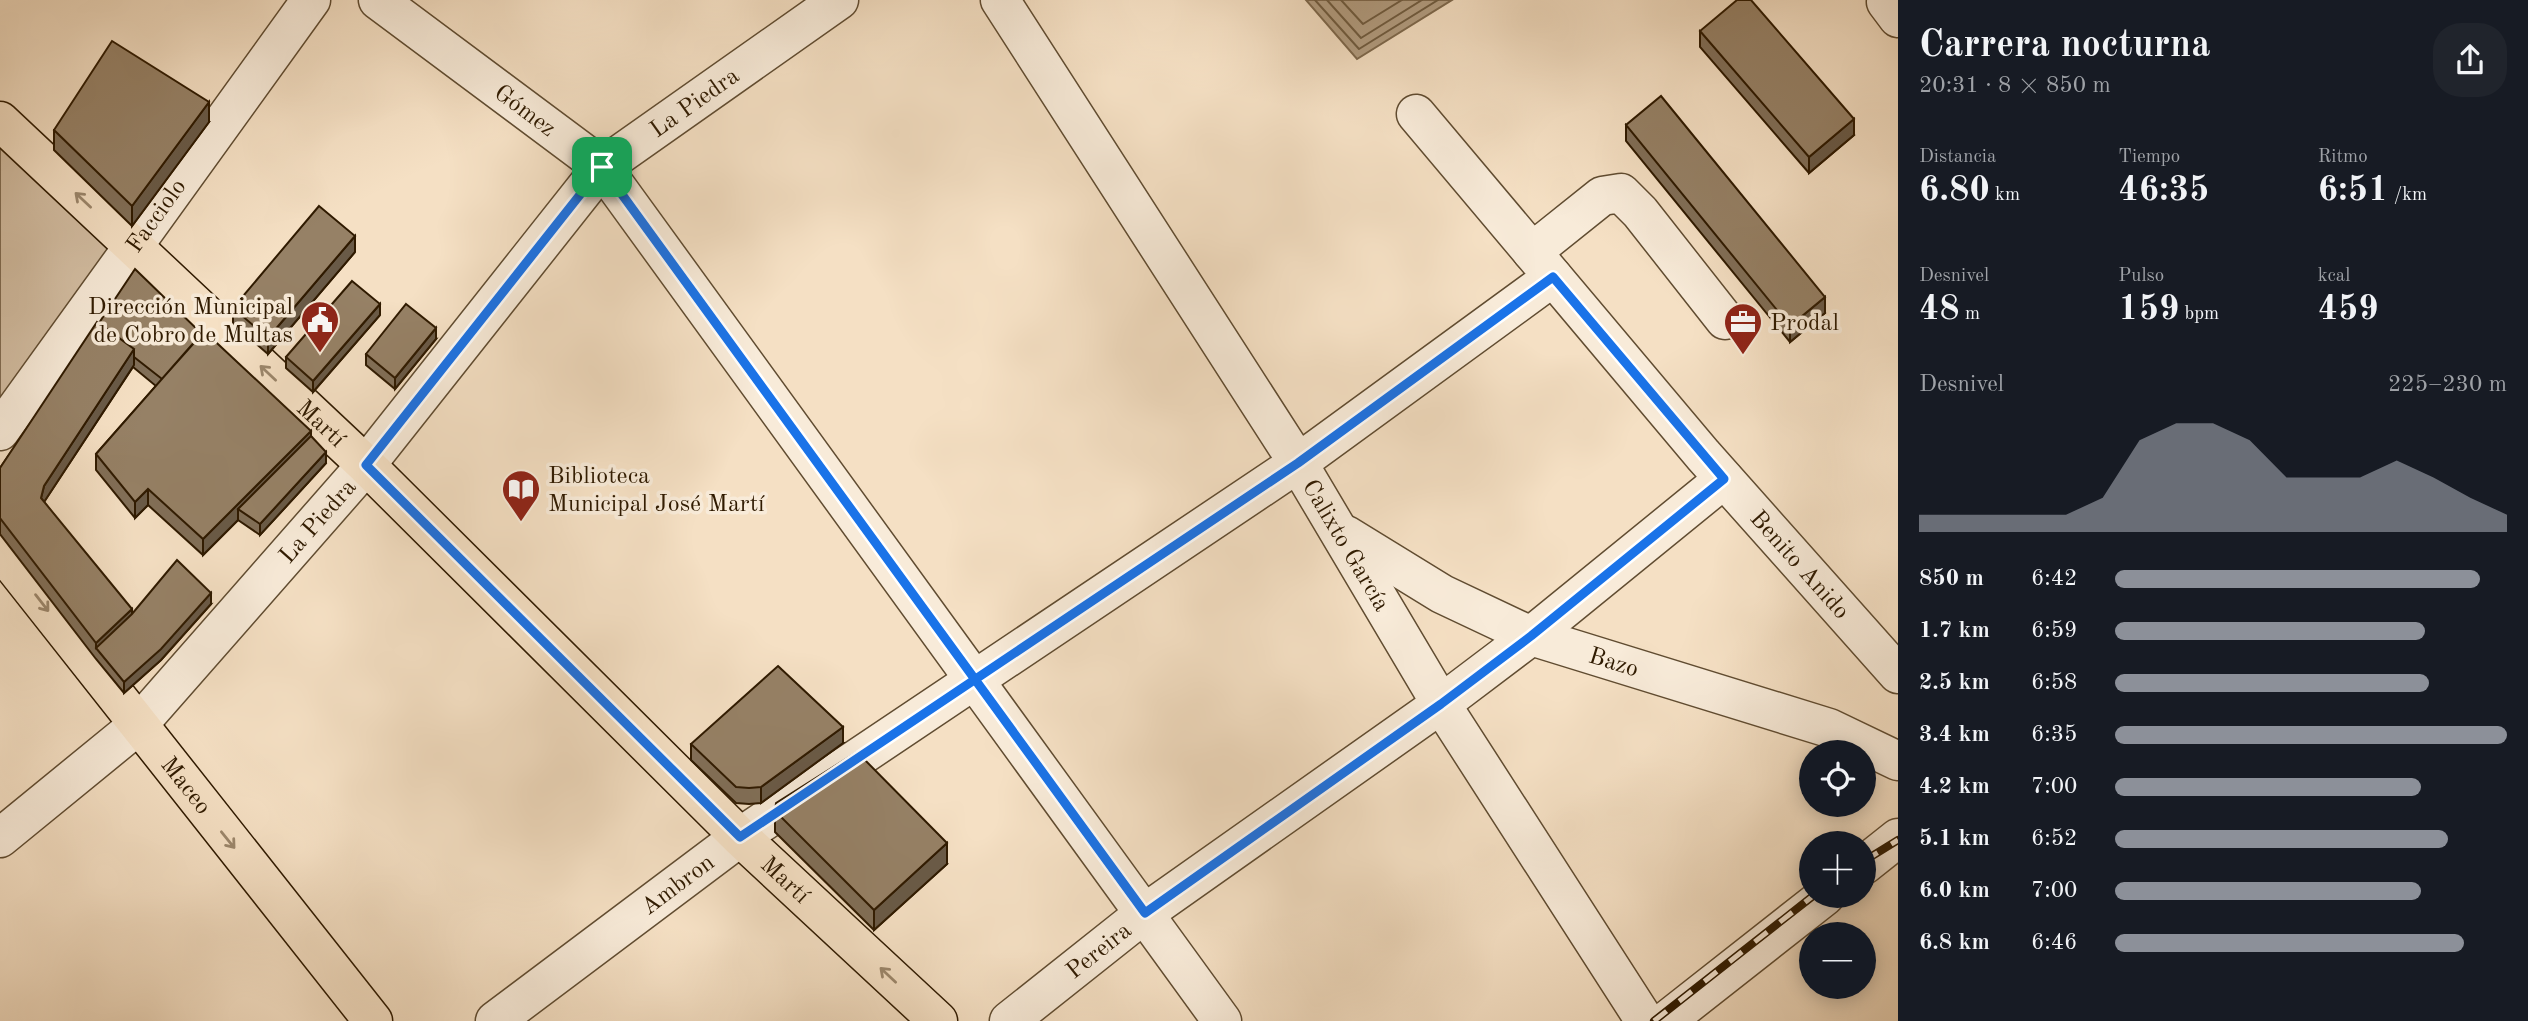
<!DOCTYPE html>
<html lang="es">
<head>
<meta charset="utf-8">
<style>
	body { margin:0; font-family:"Old Standard TT",serif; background:#20242c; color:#f1f3f6; height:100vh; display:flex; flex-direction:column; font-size:26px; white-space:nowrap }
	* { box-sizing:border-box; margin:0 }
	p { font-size:23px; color:#9ea1a6 }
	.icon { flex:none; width:38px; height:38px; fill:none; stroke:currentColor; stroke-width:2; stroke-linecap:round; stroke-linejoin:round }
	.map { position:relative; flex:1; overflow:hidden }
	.panel { display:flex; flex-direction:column; background:#171b24; width:630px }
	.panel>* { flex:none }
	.fabs { position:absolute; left:1799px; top:740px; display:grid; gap:14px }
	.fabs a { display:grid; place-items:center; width:77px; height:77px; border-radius:50%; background:#171b24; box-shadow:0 4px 18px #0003; font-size:35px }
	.pin { position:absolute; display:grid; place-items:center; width:60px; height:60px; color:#fff; margin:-30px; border-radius:14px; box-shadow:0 4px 10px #0006 }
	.round { display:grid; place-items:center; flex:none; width:74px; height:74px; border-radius:28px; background:#20242c }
	.summary { display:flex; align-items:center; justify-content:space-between; height:119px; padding:0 21px }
	h1 { font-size:38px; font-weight:600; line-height:52px }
	.metrics { display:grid; grid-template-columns:repeat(3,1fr); gap:10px; height:119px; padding:7px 21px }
	.metrics div { display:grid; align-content:center }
	.metrics b { font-size:35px; font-weight:600 }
	.metrics small { font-size:19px; font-weight:400 }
	.metrics p { font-size:19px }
	.chart { height:196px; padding:14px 21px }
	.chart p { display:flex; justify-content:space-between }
	.chart svg { width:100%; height:126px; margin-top:7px; fill:#8c9099; opacity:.7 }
	ul { padding:0 21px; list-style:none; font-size:23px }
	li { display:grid; grid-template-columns:112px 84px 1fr; align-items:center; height:52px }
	li i { height:18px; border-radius:9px; background:#8c9099 }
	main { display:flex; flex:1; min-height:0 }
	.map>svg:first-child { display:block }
	.green { fill:#d3bea3; stroke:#816c52; stroke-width:2 }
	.water { fill:#b29d81; stroke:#7e694d; stroke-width:2 }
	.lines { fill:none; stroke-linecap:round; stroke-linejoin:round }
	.shore { stroke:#705c40; stroke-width:2 }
	.minor-casing { stroke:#604c31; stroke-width:41 }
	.major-casing { stroke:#2f1a00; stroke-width:41 }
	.minor { stroke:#f8ebd9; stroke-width:38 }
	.major { stroke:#f5e0c4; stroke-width:38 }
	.rail-casing { stroke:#2f1a00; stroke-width:8 }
	.rail { stroke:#f8ebd9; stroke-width:5; stroke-dasharray:16; stroke-linecap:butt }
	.wall { fill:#816f58; stroke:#2f1a00; stroke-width:2 }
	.shaded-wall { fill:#695a47; stroke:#2f1a00; stroke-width:2 }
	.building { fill:#968166; stroke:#2f1a00; stroke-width:2 }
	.oneway { stroke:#9c876c }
	.route-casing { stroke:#fff; stroke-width:14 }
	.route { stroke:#1a73e8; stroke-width:9 }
	.labels { text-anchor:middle; stroke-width:7; stroke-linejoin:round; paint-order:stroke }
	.street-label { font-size:24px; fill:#2f1a00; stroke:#f8ebd9 }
	.poi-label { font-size:24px; fill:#2f1a00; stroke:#f8ebd9; text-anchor:start }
</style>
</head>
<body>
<main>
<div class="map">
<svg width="1898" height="1021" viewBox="0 0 1898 1021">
	<rect width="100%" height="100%" fill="#f5e0c4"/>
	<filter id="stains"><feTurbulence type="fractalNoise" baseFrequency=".00286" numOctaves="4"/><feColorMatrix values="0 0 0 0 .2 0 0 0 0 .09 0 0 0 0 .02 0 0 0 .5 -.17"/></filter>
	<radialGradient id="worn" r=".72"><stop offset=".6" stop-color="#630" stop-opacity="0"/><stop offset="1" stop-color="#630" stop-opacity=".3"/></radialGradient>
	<!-- green -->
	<path class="green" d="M0 121 133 247 0 431Z"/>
	<!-- water -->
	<path class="water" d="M1306 0H1452L1357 59Z"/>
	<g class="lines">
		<!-- shore -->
		<path class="shore" d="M1315 0 1359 49 1438 0
			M1327 0 1361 38 1422 0
			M1341 0 1363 24 1402 0"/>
		<defs>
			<g id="minor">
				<path id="s1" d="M378 0 602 167 1222 1021"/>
				<path id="s2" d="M1000 0 1298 463 1441 704 1645 1021"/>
				<path d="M1886 2 1898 18"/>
				<path id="s3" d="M1416 114 1703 455 1898 674"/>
				<path d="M1532 252 1602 196 1621 193 1640 212 1725 320"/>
				<path id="s4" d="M0 431 311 0"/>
				<path id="s5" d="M1346 535 1442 594 1531 636 1829 728 1898 761"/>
				<path id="s6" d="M0 838 137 726 366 465 602 167 839 0"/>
				<path d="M1864 865 1898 838"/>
				<path id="s7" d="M495 1021 740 837 1298 463 1553 277"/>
				<path id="s8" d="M1009 1021 1145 913 1441 704 1531 636 1724 479"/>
				<path d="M1666 1021 1825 896"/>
			</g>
			<g id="major">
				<path id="s9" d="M0 121 366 465 740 837 938 1021"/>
				<path id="s10" d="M0 549 373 1021"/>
			</g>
		</defs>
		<!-- minor casing -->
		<use href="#minor" class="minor-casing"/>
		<!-- major casing -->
		<use href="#major" class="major-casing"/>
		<!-- minor -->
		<use href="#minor" class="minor"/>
		<!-- major -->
		<use href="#major" class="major"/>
		<defs>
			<path id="rail" d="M1864 861 1898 840
				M1654 1021 1813 896"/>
		</defs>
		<!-- rail casing -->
		<use href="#rail" class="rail-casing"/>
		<!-- rail -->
		<use href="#rail" class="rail"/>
	</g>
	<!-- wall -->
	<path class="wall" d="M1700 31 1854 135 1809 173 1700 47Z
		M209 122 132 226 54 150V130Z
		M1626 125 1825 313 1790 342 1626 141Z
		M355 252 268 354 233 324V308Z
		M380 315 313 392 286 368V357Z
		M99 323 202 334 311 436 326 463 260 535 238 520 203 555 148 505 135 518 96 470V454L156 386 133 367 44 502 132 614 211 604 161 660 124 693 96 659 0 534V468Z
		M436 339 395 389 366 365V354Z
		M843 743 761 803 749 804 736 803 691 760V744Z
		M775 811 947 864 874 930 775 832Z"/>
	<!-- shaded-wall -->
	<path class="shaded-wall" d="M209 102V122L132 226V206Z
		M1854 119V135L1809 173V157Z
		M355 236V252L268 354V338Z
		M1825 297V313L1790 342V326Z
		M380 304V315L313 392V381Z
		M436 328V339L395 389V378Z
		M134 349V365L44 502 41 498 44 486Z
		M311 431V447L238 509V520L203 555V539Z
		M326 452V463L260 535V524Z
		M148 489V505L135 518V502Z
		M211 593V604L161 660 124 693V682Z
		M132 609V625L96 648V643Z
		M843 727V743L761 803V787Z
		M947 843V864L874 930V910Z"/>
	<!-- building -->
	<path class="building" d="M1737 0H1751L1854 119 1809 157 1700 31Z
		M112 41 209 102 132 206 54 130Z
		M1661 96 1825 297 1790 326 1626 125Z
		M319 206 355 236 268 338 233 308Z
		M135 269 202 334 162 379 134 357V349L99 323Z
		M352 281 380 304 313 381 286 357Z
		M406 304 436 328 395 378 366 354Z
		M97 322 134 349 44 486 41 498 132 609 96 643 0 518V468Z
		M204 331 311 431 203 539 148 489 135 502 96 454Z
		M311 436 326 452 260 524 238 509Z
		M177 560 211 593 161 649 124 682 96 648 132 614Z
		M778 666 843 727 761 787 749 788 736 787 691 744Z
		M857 752 947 843 874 910 775 811 776 803Z"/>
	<!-- one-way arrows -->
	<defs><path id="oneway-shaft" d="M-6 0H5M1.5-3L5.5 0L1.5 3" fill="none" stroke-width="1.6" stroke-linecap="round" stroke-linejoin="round" transform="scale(1.75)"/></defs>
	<g class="oneway">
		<use href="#oneway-shaft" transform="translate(83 200) rotate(-137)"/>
		<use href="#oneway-shaft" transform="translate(268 373) rotate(-137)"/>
		<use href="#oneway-shaft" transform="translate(42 603) rotate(52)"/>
		<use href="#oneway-shaft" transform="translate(228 840) rotate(51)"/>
		<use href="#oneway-shaft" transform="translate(888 975) rotate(-137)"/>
	</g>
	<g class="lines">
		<defs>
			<path id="route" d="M602 167 366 465 740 837 1298 463 1553 277 1724 479 1531 636 1441 704 1145 913C964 664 783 415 602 167"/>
		</defs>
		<!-- route casing -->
		<use href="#route" class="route-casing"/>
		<!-- route -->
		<use href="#route" class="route"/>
	</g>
	<!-- icons -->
	<defs>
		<symbol id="civic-pin" viewBox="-11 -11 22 30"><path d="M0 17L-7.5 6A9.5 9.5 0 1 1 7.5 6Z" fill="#8f2418" stroke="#f8ebd9"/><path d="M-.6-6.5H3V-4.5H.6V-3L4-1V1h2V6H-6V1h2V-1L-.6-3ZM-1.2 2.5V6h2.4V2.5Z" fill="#fff"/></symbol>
		<symbol id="office-pin" viewBox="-11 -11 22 30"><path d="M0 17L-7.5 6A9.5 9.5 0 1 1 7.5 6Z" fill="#8f2418" stroke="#f8ebd9"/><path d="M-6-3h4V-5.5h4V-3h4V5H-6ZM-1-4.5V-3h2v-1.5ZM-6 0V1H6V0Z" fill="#fff"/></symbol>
		<symbol id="library-pin" viewBox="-11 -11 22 30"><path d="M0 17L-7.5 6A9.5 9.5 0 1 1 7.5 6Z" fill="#8f2418" stroke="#f8ebd9"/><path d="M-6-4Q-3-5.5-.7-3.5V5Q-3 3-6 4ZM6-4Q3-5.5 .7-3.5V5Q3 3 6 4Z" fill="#fff"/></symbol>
	</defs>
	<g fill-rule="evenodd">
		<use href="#civic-pin" x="298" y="298" width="44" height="60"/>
		<use href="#office-pin" x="1721" y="300" width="44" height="60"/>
		<use href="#library-pin" x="499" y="467" width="44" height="60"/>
	</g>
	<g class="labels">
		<!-- street labels -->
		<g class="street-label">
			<text dy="8" stroke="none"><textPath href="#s6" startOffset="1017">La Piedra</textPath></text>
			<text dy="8" stroke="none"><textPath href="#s1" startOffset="184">Gómez</textPath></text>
			<text dy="8" stroke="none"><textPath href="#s4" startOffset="266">Facciolo</textPath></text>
			<text dy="8" stroke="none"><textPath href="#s9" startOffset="441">Martí</textPath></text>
			<text dy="8" stroke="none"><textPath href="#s6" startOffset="450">La Piedra</textPath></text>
			<text dy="8" stroke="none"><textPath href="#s2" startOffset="646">Calixto García</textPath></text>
			<text dy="8" stroke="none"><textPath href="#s3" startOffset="592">Benito Anido</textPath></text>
			<text dy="8" stroke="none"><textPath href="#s5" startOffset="298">Bazo</textPath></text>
			<text dy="8" stroke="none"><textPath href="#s10" startOffset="301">Maceo</textPath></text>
			<text dy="8" stroke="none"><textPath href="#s9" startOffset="1092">Martí</textPath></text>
			<text dy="8" stroke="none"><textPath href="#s7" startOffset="228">Ambron</textPath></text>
			<text dy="8" stroke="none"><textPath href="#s8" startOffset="114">Pereira</textPath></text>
		</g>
		<!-- poi labels -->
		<g class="poi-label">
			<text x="293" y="314" text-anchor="end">Dirección Municipal<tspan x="293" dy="28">de Cobro de Multas</tspan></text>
			<text x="1770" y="330">Prodal</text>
			<text x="548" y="483">Biblioteca<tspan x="548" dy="28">Municipal José Martí</tspan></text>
		</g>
	</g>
	<rect width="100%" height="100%" filter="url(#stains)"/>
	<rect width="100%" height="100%" fill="url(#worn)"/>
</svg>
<div class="fabs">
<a><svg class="icon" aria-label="locate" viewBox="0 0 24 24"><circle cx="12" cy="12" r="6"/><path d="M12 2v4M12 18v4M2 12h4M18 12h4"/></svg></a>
<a>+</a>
<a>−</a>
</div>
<div class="pin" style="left:602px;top:167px;background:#1e9e55"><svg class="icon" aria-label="arrive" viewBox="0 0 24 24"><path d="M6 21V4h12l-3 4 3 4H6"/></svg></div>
</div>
<section class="panel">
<div class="summary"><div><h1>Carrera nocturna</h1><p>20:31 · 8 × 850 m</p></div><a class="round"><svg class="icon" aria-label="share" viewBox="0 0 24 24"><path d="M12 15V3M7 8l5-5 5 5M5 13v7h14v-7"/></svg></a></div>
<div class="metrics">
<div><p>Distancia</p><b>6.80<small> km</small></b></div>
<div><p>Tiempo</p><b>46:35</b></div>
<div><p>Ritmo</p><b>6:51<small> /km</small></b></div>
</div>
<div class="metrics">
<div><p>Desnivel</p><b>48<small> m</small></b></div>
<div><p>Pulso</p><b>159<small> bpm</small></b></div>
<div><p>kcal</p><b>459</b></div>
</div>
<div class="chart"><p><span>Desnivel</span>225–230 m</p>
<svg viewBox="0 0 160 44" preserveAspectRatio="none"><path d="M0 44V38L10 38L20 38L30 38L40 38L50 32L60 12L70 6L80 6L90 12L100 25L110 25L120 25L130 19L140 25L150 32L160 38V44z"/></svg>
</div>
<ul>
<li><b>850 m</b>6:42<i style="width:93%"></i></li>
<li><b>1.7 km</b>6:59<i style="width:79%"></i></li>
<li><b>2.5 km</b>6:58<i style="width:80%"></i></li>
<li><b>3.4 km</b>6:35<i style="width:100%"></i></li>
<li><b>4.2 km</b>7:00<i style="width:78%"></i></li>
<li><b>5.1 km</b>6:52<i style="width:85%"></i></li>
<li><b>6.0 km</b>7:00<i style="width:78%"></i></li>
<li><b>6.8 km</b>6:46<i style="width:89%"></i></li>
</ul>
</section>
</main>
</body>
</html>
